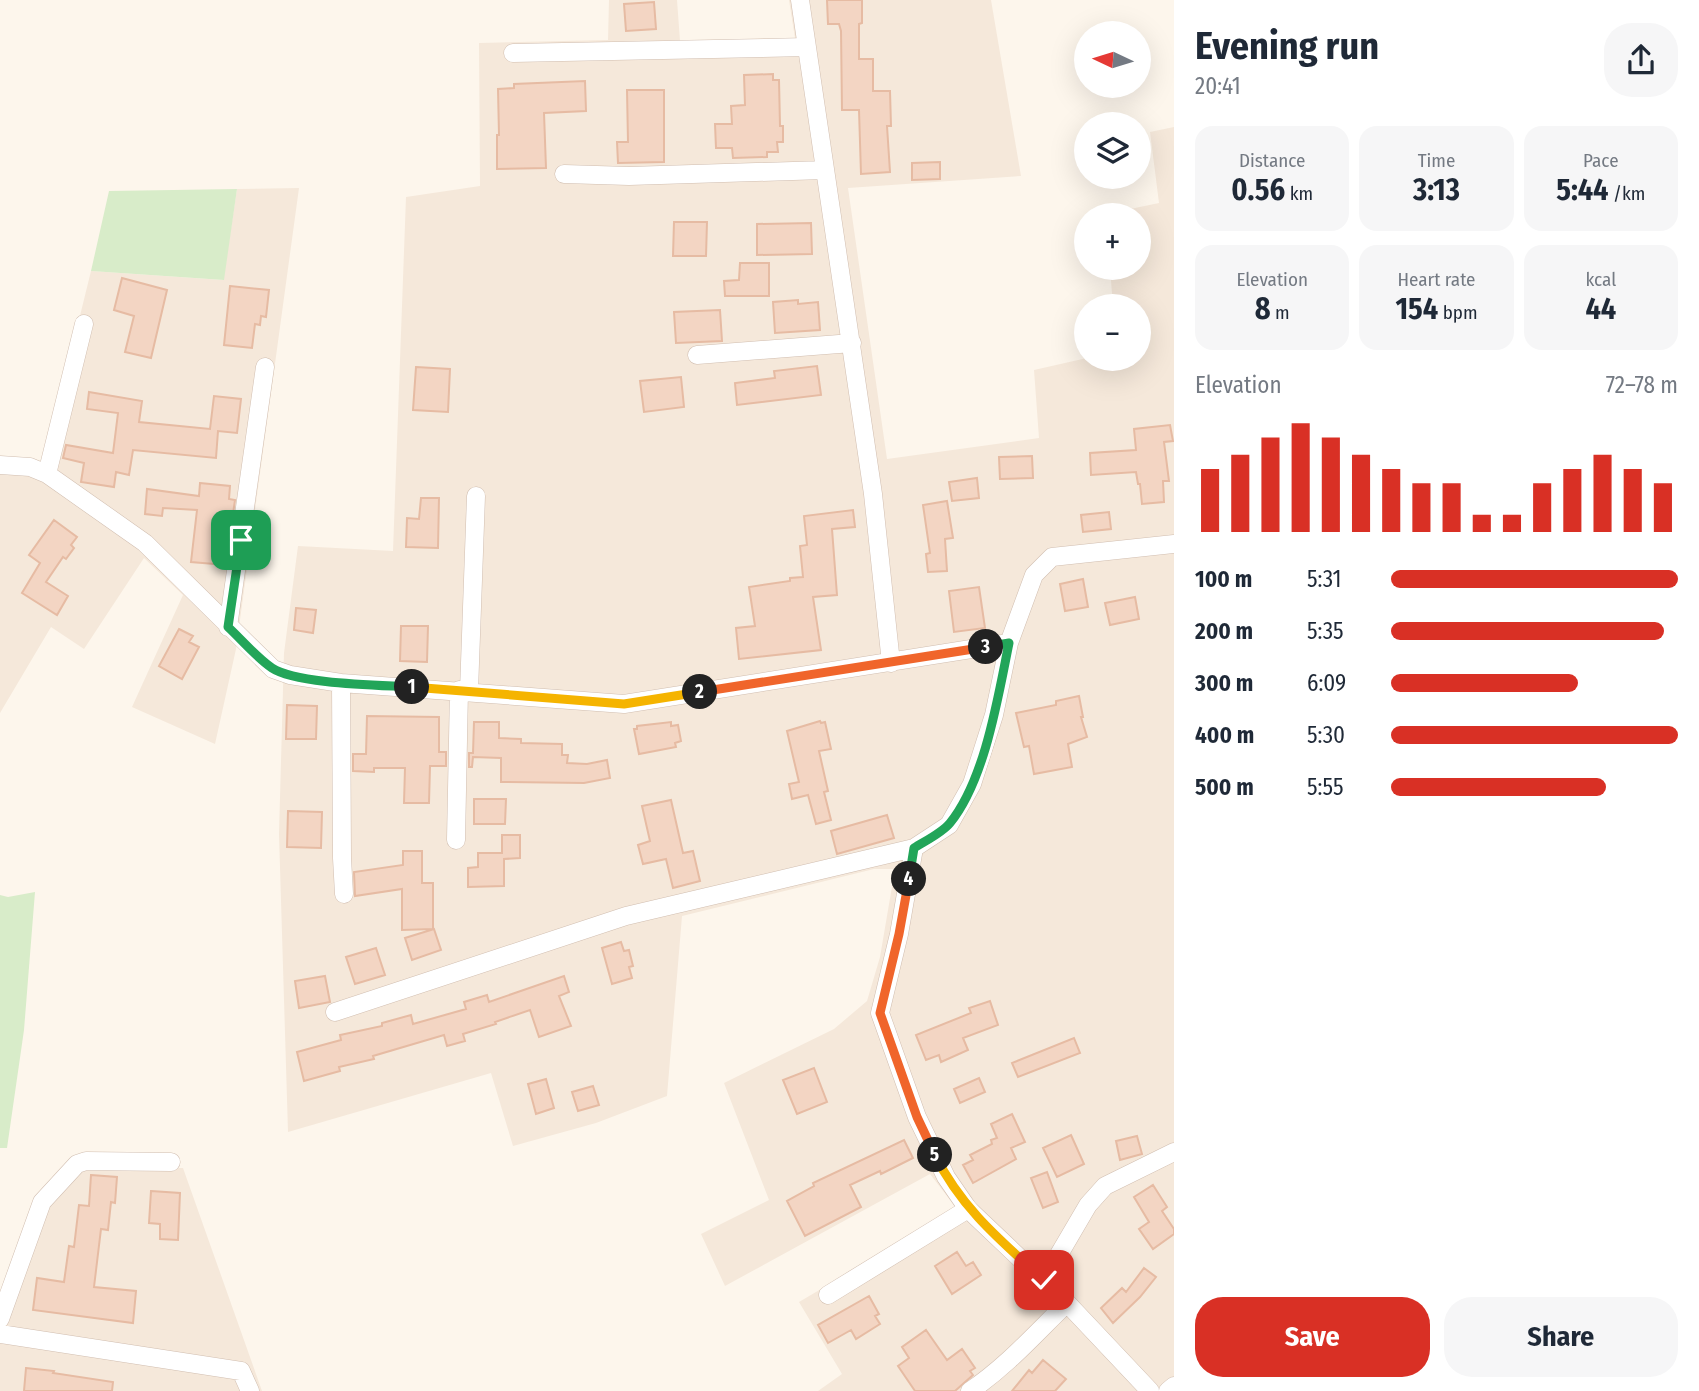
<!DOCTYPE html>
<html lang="en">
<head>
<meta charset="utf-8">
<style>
	body { margin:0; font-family:"Fira Sans Condensed",sans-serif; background:#f6f6f7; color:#1f2937; height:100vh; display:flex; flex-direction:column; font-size:26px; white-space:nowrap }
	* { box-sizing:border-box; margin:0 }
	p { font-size:23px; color:#747a83 }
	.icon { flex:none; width:38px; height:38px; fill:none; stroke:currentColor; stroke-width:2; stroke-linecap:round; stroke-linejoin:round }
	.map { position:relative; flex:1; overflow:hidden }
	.panel { display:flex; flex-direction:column; background:#fff; width:525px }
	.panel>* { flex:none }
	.needle { width:46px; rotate:274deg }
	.fabs { position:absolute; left:1074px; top:21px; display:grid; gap:14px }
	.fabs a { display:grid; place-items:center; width:77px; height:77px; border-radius:50%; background:#fff; box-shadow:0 7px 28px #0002; font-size:35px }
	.pin { position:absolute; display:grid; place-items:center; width:60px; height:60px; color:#fff; margin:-30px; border-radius:14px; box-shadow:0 4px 10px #0006 }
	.km { position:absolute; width:35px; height:35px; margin:-18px; border-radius:50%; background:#222; color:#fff; font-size:19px; line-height:35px; text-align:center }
	.round { display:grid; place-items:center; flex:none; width:74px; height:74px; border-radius:28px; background:#f6f6f7 }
	.overview { display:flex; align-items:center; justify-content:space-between; height:119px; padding:0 21px }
	h1 { font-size:38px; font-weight:700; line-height:52px }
	.figures { display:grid; grid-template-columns:repeat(3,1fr); gap:10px; height:119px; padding:7px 21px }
	.figures div { display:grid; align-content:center; border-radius:18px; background:#f6f6f7; text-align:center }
	.figures b { font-size:30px; font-weight:700 }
	.figures small { font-size:19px; font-weight:400 }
	.figures p { font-size:19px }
	.chart { height:196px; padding:14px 21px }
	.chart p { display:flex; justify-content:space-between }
	.chart svg { width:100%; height:126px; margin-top:7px; stroke:#d93025; stroke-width:6 }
	.cta { display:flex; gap:14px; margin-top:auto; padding:14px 21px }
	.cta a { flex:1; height:80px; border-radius:28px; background:#d93025; color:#fff; font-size:28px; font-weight:700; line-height:80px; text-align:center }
	.cta a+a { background:#f6f6f7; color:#1f2937 }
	ul { padding:0 21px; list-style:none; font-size:23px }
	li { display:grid; grid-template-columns:112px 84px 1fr; align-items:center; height:52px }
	li i { height:18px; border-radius:9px; background:#d93025 }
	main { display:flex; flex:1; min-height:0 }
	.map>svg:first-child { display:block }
	.residential { fill:#f5e8da }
	.green { fill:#d8ecc9 }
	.building { fill:#f3d5c3; stroke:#e6bba3; stroke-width:2 }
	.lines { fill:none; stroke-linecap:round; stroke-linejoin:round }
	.street-casing { stroke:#d1beb0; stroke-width:19 }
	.street { stroke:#fff; stroke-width:18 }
	.split-1-casing { stroke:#fff; stroke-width:14 }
	.split-2-casing { stroke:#fff; stroke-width:14 }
	.split-3-casing { stroke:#fff; stroke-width:14 }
	.split-4-casing { stroke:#fff; stroke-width:14 }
	.split-5-casing { stroke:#fff; stroke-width:14 }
	.split-6-casing { stroke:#fff; stroke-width:14 }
	.split-1 { stroke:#22a559; stroke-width:9 }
	.split-2 { stroke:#f5b400; stroke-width:9 }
	.split-3 { stroke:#f0652b; stroke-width:9 }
	.split-4 { stroke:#22a559; stroke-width:9 }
	.split-5 { stroke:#f0652b; stroke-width:9 }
	.split-6 { stroke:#f5b400; stroke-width:9 }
</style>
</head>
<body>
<main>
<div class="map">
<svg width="1174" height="1391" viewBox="0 0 1174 1391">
	<rect width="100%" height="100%" fill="#fdf6ec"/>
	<!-- residential -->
	<path class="residential" d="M609 0H677L680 41 795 38 789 0H991L1021 176 848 188 887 459 1039 438 1034 370 1087 358 1139 359V306H1113L1110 268H1139V215L1106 214 1159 203 1150 132 1174 127V1391H818L842 1374 799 1302 957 1209 930 1174 725 1286 701 1234 769 1200 724 1083 834 1029 867 1001 880 957 895 869H874L682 916 667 1096 596 1123 513 1146 491 1073 288 1132 279 834 284 653 298 546 393 551 406 197 480 186 479 43 608 40Z
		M299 188 236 649 215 744 132 707 183 595 144 558 84 649 51 627 0 713V457L44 462 91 271 223 280 237 189Z
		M91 1167 183 1168 262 1391H0V1309L46 1212 81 1171Z"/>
	<!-- green -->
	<path class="green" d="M237 189 224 280 91 271 109 191Z
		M35 892 24 1030 7 1148H0V895L8 897Z"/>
	<!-- building -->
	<path class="building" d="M827 0H862V23L859 24V59H873V91H890L891 126H887L890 172 861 174 859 110H842L841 31 839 24H828Z
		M654 2 656 29 626 31 624 4Z
		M773 74V80H779L780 126H783V142H777L778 152H767V157L733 158 732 148H716L715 124H732L731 106 745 105 744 75Z
		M585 81 586 111 544 113 546 168 497 169V135H499L498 89 514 88V84Z
		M627 90H664V162L618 163 617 142H628Z
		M940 162V179L912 180V163Z
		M674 222H707L706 256H673Z
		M811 223 812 254 757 255V224Z
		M740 263H769V296H725L724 281 739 280Z
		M122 278 167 290 151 358 125 352 134 316 114 310Z
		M230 286 269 290 266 317 261 316 260 325 255 324 252 348 224 345Z
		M798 300V304L818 302 820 330 775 333 773 302Z
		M720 310 722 341 676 343 674 312Z
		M817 366 821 395 737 405 735 383 775 378 774 371Z
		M416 367 450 369 448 412 413 410Z
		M681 377 684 407 644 412 640 381Z
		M89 392 142 401 139 422 210 429 214 396 241 399 237 433 218 431 216 458 133 450 129 475 116 472 114 487 81 482 84 463 63 458 66 445 113 453 118 413 87 409Z
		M1170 425 1173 441 1164 442 1169 481H1163L1164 502 1142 504 1140 484H1138L1136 472 1091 475 1090 453 1136 450 1134 429Z
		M1032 456 1033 478 1000 479 999 457Z
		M977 478 979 498 952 501 949 482Z
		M200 483 230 486 229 499 235 500 233 514 220 512 214 564 191 562 197 510 163 508 162 516 145 514 147 489 199 496Z
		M421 498H439L438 548 406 547 407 518 419 519Z
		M947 501 953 538 945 539 947 571 928 572 926 554 930 553 923 505Z
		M853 510 855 527 832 529 837 595 813 597 821 650 739 659 736 628 755 626 749 587 790 581V578L803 577 800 546 807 545 804 516Z
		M1109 512 1111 529 1083 532 1081 515Z
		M54 520 77 537 71 545 74 548 66 559 63 557 46 582 68 596 57 615 22 593 40 563 29 555Z
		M1083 579 1088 607 1065 611 1060 584Z
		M979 587 985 628 954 632 949 591Z
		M1135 597 1139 619 1110 625 1105 603Z
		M296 608 316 610 313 633 294 630Z
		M401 626H428L427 662 400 661Z
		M179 629 193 636 189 642 199 647 182 679 159 666Z
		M1079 696 1083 717H1081L1087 737 1068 744 1072 767 1034 774 1029 746 1024 747 1016 713 1056 705V701Z
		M287 705 317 706 316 739H286Z
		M367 716 439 717V752H446V766H430L429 803H404L405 768H374V772L353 771V754H366Z
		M820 721 821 723 825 722 831 749 819 751 828 791 824 792 831 820 816 824 808 795 792 799 789 784 799 782 787 731Z
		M474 722H499V738L521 739V743L562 744V755H568L567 763 587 764 607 760 610 778 584 783 501 782V758L473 757 472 767H469V753H473Z
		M671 722V726L678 725 681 741 675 743 676 747 639 754 634 729H637V726Z
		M474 799H506L505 824H474Z
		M671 800 683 853 693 851 700 881 673 888 666 859 643 864 638 845 650 841 642 806Z
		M288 811 322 812 321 848 287 847Z
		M887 815 894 838 837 854 831 831Z
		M502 835H520V858L504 859V886L468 887V868L478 867V853H502Z
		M403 851H422V883H433V929L402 930V889L355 896 354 872 403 865Z
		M434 929 441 950 412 960 405 938Z
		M621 942 624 951 629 950 633 966 629 967 632 978 612 984 602 948Z
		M376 948 385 975 355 984 346 957Z
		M325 976 330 1002 299 1008 295 981Z
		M564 976 569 992 559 996 571 1026 539 1037 530 1010 495 1022 496 1024 463 1034 465 1041 447 1046 444 1035 373 1056 374 1059 339 1067 340 1071 304 1081 297 1052 341 1040 340 1035 382 1026V1023L411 1015 413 1024 466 1009 464 1002 487 995 489 1002Z
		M990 1001 998 1025 963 1038 968 1050 941 1062 939 1055 926 1060 916 1035 971 1013 969 1008Z
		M1074 1038 1080 1053 1018 1077 1012 1063Z
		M814 1068 827 1102 797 1114 783 1080Z
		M979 1078 985 1092 960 1103 954 1089Z
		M546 1079 554 1108 536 1114 528 1084Z
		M593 1086 599 1105 578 1111 572 1092Z
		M1012 1114 1025 1142 1011 1148 1016 1159 973 1183 963 1165 973 1160 970 1155 992 1144 991 1140 997 1138 991 1124Z
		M1071 1135 1084 1164 1057 1177 1043 1148Z
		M1137 1136 1142 1154 1120 1160 1116 1141Z
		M904 1140 913 1158 881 1174 880 1171 850 1185 861 1207 805 1236 787 1201 814 1186 813 1183Z
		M1047 1172 1058 1202 1043 1208 1031 1178Z
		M91 1175 117 1177 115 1203 111 1202 108 1230 101 1229 94 1287 136 1291 133 1323 33 1310 37 1278 64 1282 69 1246 74 1247 79 1205 89 1206Z
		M1153 1185 1167 1207 1162 1211 1174 1229V1234L1153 1249 1139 1229 1149 1222 1134 1197Z
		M151 1191 180 1193 178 1240 160 1239V1224L149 1223Z
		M957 1252 966 1266 973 1262 981 1275 952 1294 935 1266Z
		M1144 1268 1156 1277 1140 1297 1113 1323 1101 1308 1122 1288 1126 1292Z
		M869 1296 879 1314 875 1316 880 1324 856 1339 851 1330 828 1343 818 1325Z
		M926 1330 947 1360 962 1349 975 1368 970 1371 973 1375 955 1391H915L898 1366 909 1358 902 1347Z
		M1043 1360 1066 1379 1055 1391H1012L1029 1370 1032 1373Z
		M26 1368 54 1371 53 1373 113 1382 112 1391H24Z"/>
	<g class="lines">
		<defs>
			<path id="street" d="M800 0 873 494 891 663
				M513 53 807 47
				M564 174 629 176 824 170
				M697 355 852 343
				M0 465 30 467 47 474 145 543 273 669 290 675 341 683 624 704 1009 643
				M47 474 84 324
				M228 627 265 367
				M341 683 342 858 344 894
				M469 691 476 496
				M456 840 459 690
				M335 1012 626 916 914 848
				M1044 1280 1088 1205 1105 1186 1174 1152
				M828 1295 968 1209
				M0 1319 42 1202 77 1164 86 1161 171 1162
				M0 1334 241 1371 250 1391
				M970 1391C1007 1366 1035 1334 1067 1303
				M1150 1391 1067 1303 968 1209 946 1177 917 1117 880 1013 899 934 914 848 949 825 972 784 994 715 1009 643 1034 575 1052 557 1174 544
				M1168 1391 1174 1386"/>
		</defs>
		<!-- street casing -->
		<use href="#street" class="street-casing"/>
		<!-- street -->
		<use href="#street" class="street"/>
	</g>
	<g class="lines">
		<defs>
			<path id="split-1" d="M241 540 228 627C242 640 256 657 272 668 296 684 380 685 412 687"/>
			<path id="split-2" d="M412 687 624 704 700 692"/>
			<path id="split-3" d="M700 692 986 647"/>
			<path id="split-4" d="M909 879 914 848C925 841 942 833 950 823 985 780 998 697 1009 643L986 647"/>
			<path id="split-5" d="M909 879 899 934 880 1013 917 1117 935 1155"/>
			<path id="split-6" d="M935 1155C961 1208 1001 1241 1044 1280"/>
		</defs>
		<!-- split-1 casing -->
		<use href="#split-1" class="split-1-casing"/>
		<!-- split-2 casing -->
		<use href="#split-2" class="split-2-casing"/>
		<!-- split-3 casing -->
		<use href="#split-3" class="split-3-casing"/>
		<!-- split-4 casing -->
		<use href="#split-4" class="split-4-casing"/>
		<!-- split-5 casing -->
		<use href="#split-5" class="split-5-casing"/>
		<!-- split-6 casing -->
		<use href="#split-6" class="split-6-casing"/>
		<!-- split-1 -->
		<use href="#split-1" class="split-1"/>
		<!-- split-2 -->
		<use href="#split-2" class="split-2"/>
		<!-- split-3 -->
		<use href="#split-3" class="split-3"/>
		<!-- split-4 -->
		<use href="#split-4" class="split-4"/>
		<!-- split-5 -->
		<use href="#split-5" class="split-5"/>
		<!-- split-6 -->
		<use href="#split-6" class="split-6"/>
	</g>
</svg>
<div class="fabs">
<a><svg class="needle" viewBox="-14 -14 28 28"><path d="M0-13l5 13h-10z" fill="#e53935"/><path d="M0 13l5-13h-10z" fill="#747a83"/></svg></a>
<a><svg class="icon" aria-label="layers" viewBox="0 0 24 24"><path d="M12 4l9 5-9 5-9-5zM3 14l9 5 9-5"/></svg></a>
<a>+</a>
<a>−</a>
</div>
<div class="pin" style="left:241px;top:540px;background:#1e9e55"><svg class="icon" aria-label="arrive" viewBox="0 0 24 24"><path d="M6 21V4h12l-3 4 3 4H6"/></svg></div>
<div class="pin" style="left:1044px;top:1280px;background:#d93025"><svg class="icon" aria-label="check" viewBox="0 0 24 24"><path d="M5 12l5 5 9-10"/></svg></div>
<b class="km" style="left:412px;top:687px">1</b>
<b class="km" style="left:700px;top:692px">2</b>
<b class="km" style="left:986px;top:647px">3</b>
<b class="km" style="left:909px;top:879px">4</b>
<b class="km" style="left:935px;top:1155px">5</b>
</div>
<section class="panel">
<div class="overview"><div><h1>Evening run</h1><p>20:41</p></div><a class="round"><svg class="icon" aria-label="share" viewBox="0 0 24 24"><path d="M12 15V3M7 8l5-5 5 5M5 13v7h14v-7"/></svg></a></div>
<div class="figures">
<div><p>Distance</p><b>0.56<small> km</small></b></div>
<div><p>Time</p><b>3:13</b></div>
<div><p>Pace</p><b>5:44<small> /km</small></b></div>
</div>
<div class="figures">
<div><p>Elevation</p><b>8<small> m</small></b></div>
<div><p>Heart rate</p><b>154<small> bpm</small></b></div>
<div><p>kcal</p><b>44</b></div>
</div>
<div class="chart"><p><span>Elevation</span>72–78 m</p>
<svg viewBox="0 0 160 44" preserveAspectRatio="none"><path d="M5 44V22M15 44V17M25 44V11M35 44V6M45 44V11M55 44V17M65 44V22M75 44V27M85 44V27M95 44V38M105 44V38M115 44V27M125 44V22M135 44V17M145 44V22M155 44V27"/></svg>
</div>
<ul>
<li><b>100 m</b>5:31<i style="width:100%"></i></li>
<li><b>200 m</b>5:35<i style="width:95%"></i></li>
<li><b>300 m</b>6:09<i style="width:65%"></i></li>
<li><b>400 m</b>5:30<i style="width:100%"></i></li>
<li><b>500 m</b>5:55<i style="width:75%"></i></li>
</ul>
<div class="cta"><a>Save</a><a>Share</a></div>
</section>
</main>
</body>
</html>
